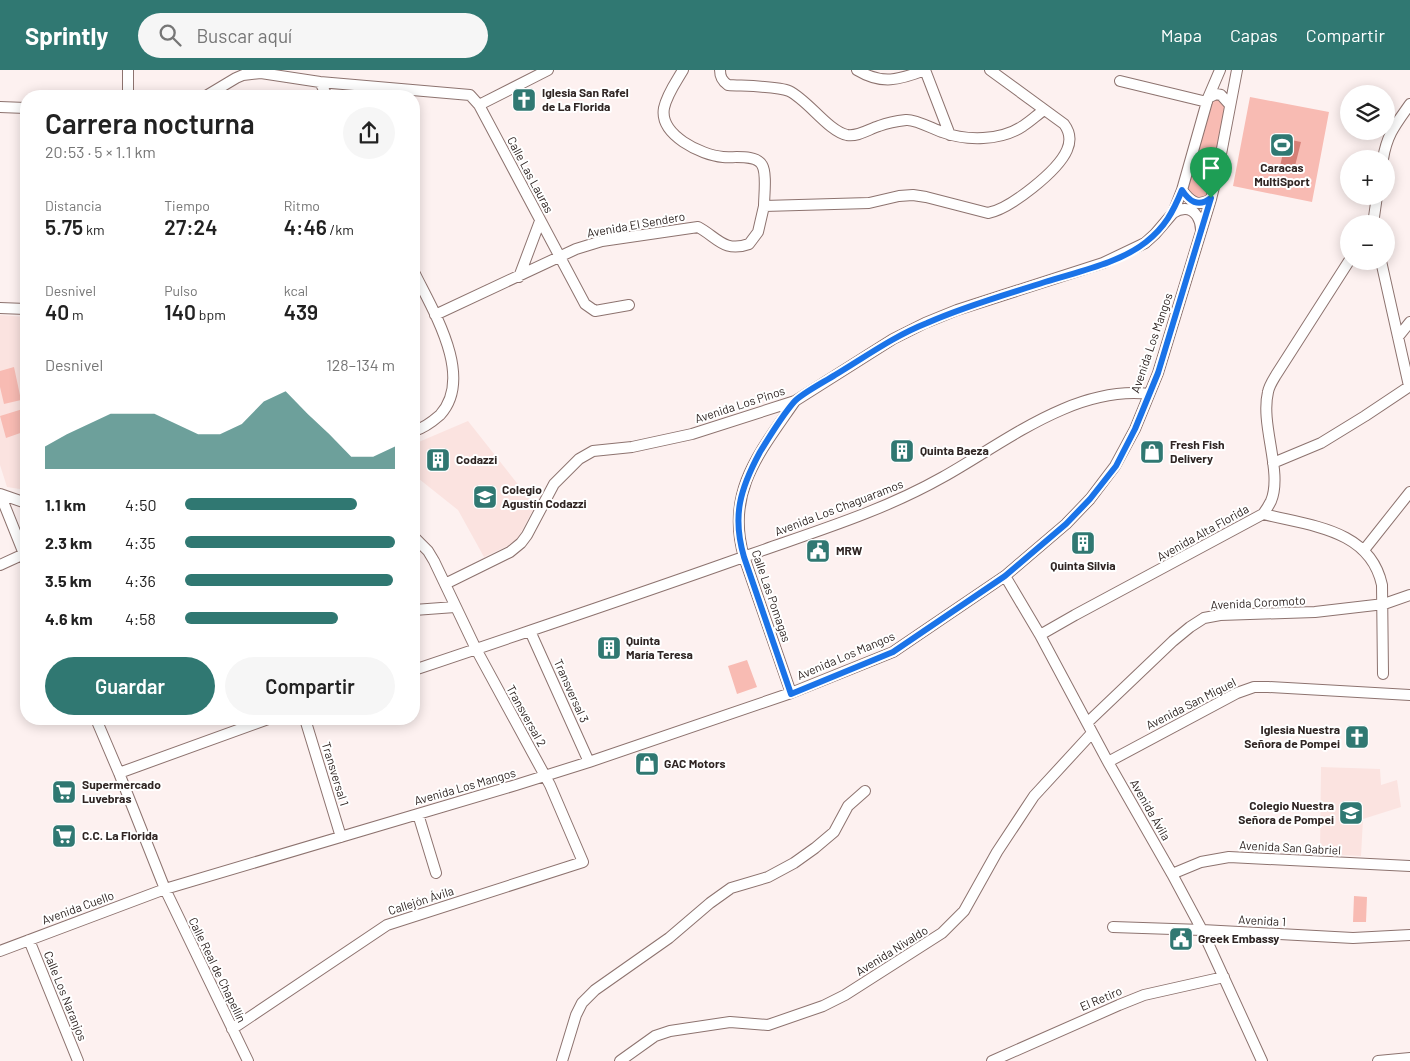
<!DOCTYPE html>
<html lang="es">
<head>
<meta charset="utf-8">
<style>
	body { margin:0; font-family:Barlow,sans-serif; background:#f6f6f6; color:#222; height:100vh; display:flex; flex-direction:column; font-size:19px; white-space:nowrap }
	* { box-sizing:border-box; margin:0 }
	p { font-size:16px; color:#767676 }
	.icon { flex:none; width:28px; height:28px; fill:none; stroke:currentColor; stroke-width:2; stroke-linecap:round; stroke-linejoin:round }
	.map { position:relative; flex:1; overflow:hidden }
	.details { position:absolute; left:20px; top:20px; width:400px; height:635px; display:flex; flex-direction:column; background:#fff; border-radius:20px; box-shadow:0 2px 12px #0003 }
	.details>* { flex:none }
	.fabs { position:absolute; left:1340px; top:15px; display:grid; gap:10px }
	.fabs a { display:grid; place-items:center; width:55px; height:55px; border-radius:50%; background:#fff; box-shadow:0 2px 12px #0003; font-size:25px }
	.pin { position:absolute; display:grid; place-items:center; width:42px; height:42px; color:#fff; margin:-51px -21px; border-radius:50% 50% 50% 0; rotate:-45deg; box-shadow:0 0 5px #0007 }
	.pin .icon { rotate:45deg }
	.round { display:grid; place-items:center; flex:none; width:52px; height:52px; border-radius:26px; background:#f6f6f6 }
	.summary { display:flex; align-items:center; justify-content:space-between; height:85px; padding:0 25px }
	h1 { font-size:28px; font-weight:600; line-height:38px }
	.figures { display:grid; grid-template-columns:repeat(3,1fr); gap:8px; height:85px; padding:5px 25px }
	.figures div { display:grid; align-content:center }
	.figures b { font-size:21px; font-weight:600 }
	.figures small { font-size:14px; font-weight:400 }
	.figures p { font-size:14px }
	.chart { height:140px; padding:10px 25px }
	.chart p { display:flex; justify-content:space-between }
	.chart svg { width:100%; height:90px; margin-top:5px; fill:#307872; opacity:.7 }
	.primary-button { display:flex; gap:10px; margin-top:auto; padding:10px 25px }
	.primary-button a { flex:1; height:58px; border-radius:30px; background:#307872; color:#fff; font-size:20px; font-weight:600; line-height:58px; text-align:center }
	.primary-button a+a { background:#f6f6f6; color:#222 }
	ul { padding:0 25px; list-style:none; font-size:16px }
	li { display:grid; grid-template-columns:80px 60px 1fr; align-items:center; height:38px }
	li i { height:12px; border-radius:6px; background:#307872 }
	header { display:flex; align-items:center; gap:30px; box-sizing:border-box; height:70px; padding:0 25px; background:#307872; color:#fff }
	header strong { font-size:24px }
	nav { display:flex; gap:28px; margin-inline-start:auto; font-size:18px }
	.search { width:350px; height:45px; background:#f6f6f6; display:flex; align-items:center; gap:12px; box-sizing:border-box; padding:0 18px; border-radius:28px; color:#767676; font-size:19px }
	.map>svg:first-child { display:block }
	.built { fill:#fbe3e0 }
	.green { fill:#f8bbb3 }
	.water { fill:#d68077 }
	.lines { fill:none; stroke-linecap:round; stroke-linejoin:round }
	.minor-casing { stroke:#8d736f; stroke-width:12 }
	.minor { stroke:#fff; stroke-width:10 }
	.route-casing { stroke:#fff; stroke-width:10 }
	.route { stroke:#1a73e8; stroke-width:6 }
	.labels { text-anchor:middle; stroke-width:4; stroke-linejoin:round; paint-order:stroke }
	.poi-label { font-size:12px; font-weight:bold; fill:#2f2523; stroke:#fff; text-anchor:start }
	.street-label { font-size:12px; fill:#2f2523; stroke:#fff }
</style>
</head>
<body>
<header>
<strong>Sprintly</strong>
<div class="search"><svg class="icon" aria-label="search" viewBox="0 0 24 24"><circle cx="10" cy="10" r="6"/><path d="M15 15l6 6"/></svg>Buscar aquí</div>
<nav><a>Mapa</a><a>Capas</a><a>Compartir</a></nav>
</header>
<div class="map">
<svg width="1410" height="991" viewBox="0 0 1410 991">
	<rect width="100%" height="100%" fill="#fdf1f0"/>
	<!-- built -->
	<path class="built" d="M0 245 26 247V420L7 417 0 395Z
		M468 351 535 436 516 472 484 487 458 440 414 405V374Z
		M1321 697 1380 699 1381 715 1397 710 1401 737 1363 749 1361 786 1320 784Z"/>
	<!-- green -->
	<path class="green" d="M1216 26 1227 36 1210 125 1204 128H1192L1186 117 1210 30Z
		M1250 27 1329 42 1312 132 1233 116Z
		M14 297 21 330 4 334 0 317V301Z
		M26 338V361L6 368 0 346Z
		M747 590 757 617 737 624 728 596Z
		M1354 826 1367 827 1366 852H1353Z"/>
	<!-- water -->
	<path class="water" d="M1286 69 1301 72 1293 104 1279 101Z"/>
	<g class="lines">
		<defs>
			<path id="minor" d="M683 0C676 12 667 24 664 38 659 65 701 85 723 87 734 88 756 84 762 95 767 103 764 126 764 136
				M720 0C720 7 722 11 728 15 743 16 778 16 789 21 808 30 828 61 847 65 858 67 869 59 879 56 887 53 897 51 906 50 915 49 933 59 942 62 966 71 1001 71 1023 56 1031 51 1037 45 1044 40
				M857 0C882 15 899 10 925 0
				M925 0 950 65
				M1120 11 1207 32
				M320 12 327 26
				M128 26V0
				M206 26 236 8 243 5 261 3 320 12 470 25 479 35 585 234 595 241 629 235
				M1208 28 1216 24 1221 25 1230 35
				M479 35 548 0
				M0 37 26 38
				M1383 89C1387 64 1396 54 1410 34
				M1182 120C1190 131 1198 138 1211 129
				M1173 143C1176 141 1181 139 1185 139 1196 139 1201 151 1201 160
				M1373 154 1377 126
				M1381 191 1409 316
				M414 202C432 239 475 307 440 345 432 352 424 358 414 361
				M519 207 540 151
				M0 238 26 239
				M435 245 576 179 602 171 698 157C717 167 724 183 749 174L758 162 764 136 869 133 899 126 913 125 926 127 988 143C1010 139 1058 101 1067 80 1071 71 1070 62 1064 54L990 0
				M1398 267 1410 252
				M1273 393 1321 373 1365 346 1410 316
				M0 424 26 489
				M0 424 26 433
				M1263 444C1310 456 1370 459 1382 515L1383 604
				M1364 480 1410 422
				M0 495 24 484
				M1005 506 1040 565 1108 692 1172 804 1202 860 1262 991
				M445 514 510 482 521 473 527 465 554 414 579 389 593 381 632 377 692 364 795 331 893 269 925 253 957 240 1103 193 1145 173 1155 164 1173 143 1182 120 1208 28 1220 0
				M414 540 455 537
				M530 561 589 692
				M1040 565 1075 545 1263 444C1266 440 1269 435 1271 431 1283 402 1260 355 1268 322 1269 316 1273 310 1276 305L1349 191
				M414 600C527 562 640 524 752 484 817 461 883 441 943 407 1004 373 1075 315 1149 324
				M791 623 744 487C725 422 760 382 795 331
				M96 649 119 703 165 819 248 991
				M305 649 341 767
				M1087 653 1173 571 1190 557 1204 548 1220 545 1315 542 1384 534 1410 525
				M1108 692 1237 623 1254 617H1268L1410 625
				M119 703 268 649
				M418 744 436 803
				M1172 804 1201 792 1229 787 1410 796
				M1113 857 1202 860 1353 868 1410 865
				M29 870 78 991
				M0 881 165 819 516 715 589 692 791 623 893 582 1005 506 1066 454 1090 429 1115 396 1135 359 1158 303 1211 129 1217 105 1237 0
				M232 959 387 855 583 792 550 715 476 579 434 491 428 481 414 467
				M562 991 576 945 582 933 595 920 669 868 710 833 731 818 768 807 794 793 815 778 834 762 848 736 865 721
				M620 991 655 966 670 961 730 952 768 955 823 936 845 925 942 863 964 841 997 782 1034 726 1092 663
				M992 991 1119 935 1144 925 1224 907
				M1378 991 1410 988"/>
		</defs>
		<!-- minor casing -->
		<use href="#minor" class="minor-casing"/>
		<!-- minor -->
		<use href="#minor" class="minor"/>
	</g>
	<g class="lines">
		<defs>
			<path id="route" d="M1182 120C1189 131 1198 138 1211 128L1158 303 1135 359 1116 396 1090 429 1066 454 1005 506 893 582 791 624 744 487C732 446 740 419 760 382 770 366 781 347 794 332 801 324 824 312 835 305 865 287 894 266 927 253 965 236 1005 225 1045 212 1076 202 1120 193 1146 172 1165 157 1173 142 1182 120Z"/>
		</defs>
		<!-- route casing -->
		<use href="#route" class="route-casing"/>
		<!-- route -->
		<use href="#route" class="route"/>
	</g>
	<!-- icons -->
	<defs>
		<symbol id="church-square" viewBox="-11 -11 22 22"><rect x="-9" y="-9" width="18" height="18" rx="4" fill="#307872" stroke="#fff"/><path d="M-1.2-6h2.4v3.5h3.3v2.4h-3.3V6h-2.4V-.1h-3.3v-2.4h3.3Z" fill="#fff"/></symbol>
		<symbol id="stadium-square" viewBox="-11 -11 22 22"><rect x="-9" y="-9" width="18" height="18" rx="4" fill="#307872" stroke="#fff"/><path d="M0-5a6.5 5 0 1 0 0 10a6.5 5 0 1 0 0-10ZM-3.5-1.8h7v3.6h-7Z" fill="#fff"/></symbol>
		<symbol id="building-square" viewBox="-11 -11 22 22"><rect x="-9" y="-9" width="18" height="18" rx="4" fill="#307872" stroke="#fff"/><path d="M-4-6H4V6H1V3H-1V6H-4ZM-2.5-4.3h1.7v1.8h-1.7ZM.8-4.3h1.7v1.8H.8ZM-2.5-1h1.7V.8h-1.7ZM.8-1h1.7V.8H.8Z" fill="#fff"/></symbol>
		<symbol id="shop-square" viewBox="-11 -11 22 22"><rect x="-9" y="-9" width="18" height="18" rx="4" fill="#307872" stroke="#fff"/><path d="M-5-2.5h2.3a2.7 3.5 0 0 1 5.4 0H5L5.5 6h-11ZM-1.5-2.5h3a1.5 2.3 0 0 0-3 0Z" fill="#fff"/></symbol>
		<symbol id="school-square" viewBox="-11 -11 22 22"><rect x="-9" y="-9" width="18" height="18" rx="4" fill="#307872" stroke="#fff"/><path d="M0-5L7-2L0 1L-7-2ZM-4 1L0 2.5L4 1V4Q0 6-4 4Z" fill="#fff"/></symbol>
		<symbol id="civic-square" viewBox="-11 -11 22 22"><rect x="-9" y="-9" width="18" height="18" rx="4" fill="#307872" stroke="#fff"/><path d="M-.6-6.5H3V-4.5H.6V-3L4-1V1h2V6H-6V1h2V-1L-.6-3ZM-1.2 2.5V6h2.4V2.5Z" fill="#fff"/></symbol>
		<symbol id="supermarket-square" viewBox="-11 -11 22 22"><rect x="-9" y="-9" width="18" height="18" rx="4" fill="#307872" stroke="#fff"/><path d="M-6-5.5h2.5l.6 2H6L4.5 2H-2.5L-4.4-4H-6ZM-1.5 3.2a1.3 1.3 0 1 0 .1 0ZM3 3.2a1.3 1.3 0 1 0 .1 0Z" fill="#fff"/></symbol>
	</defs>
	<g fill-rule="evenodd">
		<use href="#church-square" x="510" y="16" width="28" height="28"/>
		<use href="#stadium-square" x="1268" y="61" width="28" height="28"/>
		<use href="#building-square" x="888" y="367" width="28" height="28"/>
		<use href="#shop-square" x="1138" y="368" width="28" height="28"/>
		<use href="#building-square" x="424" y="376" width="28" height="28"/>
		<use href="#school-square" x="471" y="413" width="28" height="28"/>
		<use href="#building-square" x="1069" y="459" width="28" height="28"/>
		<use href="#civic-square" x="804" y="467" width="28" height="28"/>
		<use href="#building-square" x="595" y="564" width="28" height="28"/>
		<use href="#church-square" x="1343" y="653" width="28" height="28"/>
		<use href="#shop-square" x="633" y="680" width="28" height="28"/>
		<use href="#supermarket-square" x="50" y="708" width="28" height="28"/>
		<use href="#school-square" x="1337" y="729" width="28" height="28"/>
		<use href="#supermarket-square" x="50" y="752" width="28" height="28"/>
		<use href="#civic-square" x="1167" y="855" width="28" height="28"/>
	</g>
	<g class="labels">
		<!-- poi labels -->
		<g class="poi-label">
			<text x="542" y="27">Iglesia San Rafel<tspan x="542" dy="14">de La Florida</tspan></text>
			<text x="1282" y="102" text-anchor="middle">Caracas<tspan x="1282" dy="14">MultiSport</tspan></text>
			<text x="1170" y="379">Fresh Fish<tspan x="1170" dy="14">Delivery</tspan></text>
			<text x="920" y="385">Quinta Baeza</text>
			<text x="456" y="394">Codazzi</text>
			<text x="502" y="424">Colegio<tspan x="502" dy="14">Agustín Codazzi</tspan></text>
			<text x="836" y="485">MRW</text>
			<text x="1083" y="500" text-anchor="middle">Quinta Silvia</text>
			<text x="626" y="575">Quinta<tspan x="626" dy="14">María Teresa</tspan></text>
			<text x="1340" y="664" text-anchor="end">Iglesia Nuestra<tspan x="1340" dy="14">Señora de Pompei</tspan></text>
			<text x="664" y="698">GAC Motors</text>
			<text x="82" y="719">Supermercado<tspan x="82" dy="14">Luvebras</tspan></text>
			<text x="1334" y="740" text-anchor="end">Colegio Nuestra<tspan x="1334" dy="14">Señora de Pompei</tspan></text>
			<text x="82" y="770">C.C. La Florida</text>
			<text x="1198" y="873">Greek Embassy</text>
		</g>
		<!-- street labels -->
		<g class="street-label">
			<text transform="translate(530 105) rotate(62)" y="4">Calle Las Lauras</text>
			<text transform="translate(636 155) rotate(-10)" y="4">Avenida El Sendero</text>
			<text transform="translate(1152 273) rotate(-71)" y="4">Avenida Los Mangos</text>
			<text transform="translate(740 335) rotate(-18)" y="4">Avenida Los Pinos</text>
			<text transform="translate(839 438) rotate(-21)" y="4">Avenida Los Chaguaramos</text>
			<text transform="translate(1203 463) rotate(-29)" y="4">Avenida Alta Florida</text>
			<text transform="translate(771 526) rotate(71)" y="4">Calle Las Pomagas</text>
			<text transform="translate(1258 533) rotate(-3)" y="4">Avenida Coromoto</text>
			<text transform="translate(846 586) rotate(-23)" y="4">Avenida Los Mangos</text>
			<text transform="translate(571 621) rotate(66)" y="4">Transversal 3</text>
			<text transform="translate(1191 634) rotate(-27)" y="4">Avenida San Miguel</text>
			<text transform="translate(526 646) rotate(61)" y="4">Transversal 2</text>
			<text transform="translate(335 704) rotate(73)" y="4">Transversal 1</text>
			<text transform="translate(465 717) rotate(-16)" y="4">Avenida Los Mangos</text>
			<text transform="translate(1150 740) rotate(60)" y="4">Avenida Ávila</text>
			<text transform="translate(1290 778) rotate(3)" y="4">Avenida San Gabriel</text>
			<text transform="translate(421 831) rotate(-18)" y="4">Callejón Ávila</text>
			<text transform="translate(78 838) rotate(-20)" y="4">Avenida Cuello</text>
			<text transform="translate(1262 851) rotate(3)" y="4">Avenida 1</text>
			<text transform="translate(892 881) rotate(-32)" y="4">Avenida Nivaldo</text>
			<text transform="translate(217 900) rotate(64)" y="4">Calle Real de Chapellín</text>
			<text transform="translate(65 926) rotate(68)" y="4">Calle Los Naranjos</text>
			<text transform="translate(1101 929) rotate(-23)" y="4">El Retiro</text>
		</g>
	</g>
</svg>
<div class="fabs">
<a><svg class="icon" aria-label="layers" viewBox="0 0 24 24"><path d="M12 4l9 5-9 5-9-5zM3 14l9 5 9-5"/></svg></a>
<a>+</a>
<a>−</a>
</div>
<div class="pin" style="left:1211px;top:128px;background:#1e9e55"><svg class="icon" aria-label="arrive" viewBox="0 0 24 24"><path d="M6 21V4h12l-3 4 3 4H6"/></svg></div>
<section class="details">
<div class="summary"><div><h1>Carrera nocturna</h1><p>20:53 · 5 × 1.1 km</p></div><a class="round"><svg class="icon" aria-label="share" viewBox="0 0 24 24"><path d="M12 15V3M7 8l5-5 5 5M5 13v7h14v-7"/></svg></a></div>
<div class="figures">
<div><p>Distancia</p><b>5.75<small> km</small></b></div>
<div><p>Tiempo</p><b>27:24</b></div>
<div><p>Ritmo</p><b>4:46<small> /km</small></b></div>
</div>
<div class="figures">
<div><p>Desnivel</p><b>40<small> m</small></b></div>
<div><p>Pulso</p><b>140<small> bpm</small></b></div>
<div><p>kcal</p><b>439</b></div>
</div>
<div class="chart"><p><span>Desnivel</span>128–134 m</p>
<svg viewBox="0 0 160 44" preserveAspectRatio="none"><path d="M0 44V33L10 27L20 22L30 17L40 17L50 17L60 22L70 27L80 27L90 22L100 11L110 6L120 17L130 27L140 38L150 38L160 33V44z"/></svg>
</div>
<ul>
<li><b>1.1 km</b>4:50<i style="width:82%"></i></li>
<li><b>2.3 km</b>4:35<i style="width:100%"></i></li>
<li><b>3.5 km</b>4:36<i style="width:99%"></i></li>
<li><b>4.6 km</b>4:58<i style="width:73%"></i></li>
</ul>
<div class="primary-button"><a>Guardar</a><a>Compartir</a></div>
</section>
</div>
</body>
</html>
